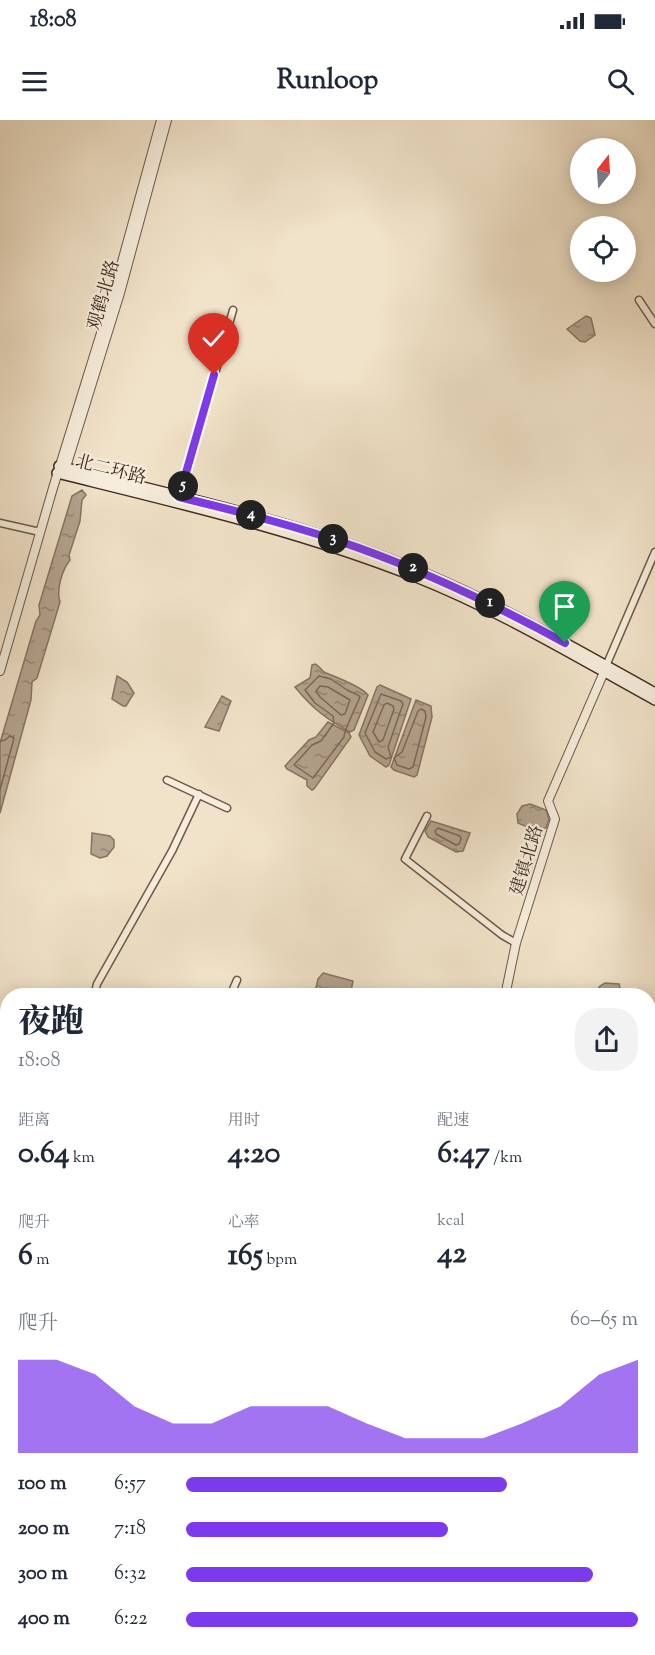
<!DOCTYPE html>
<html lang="zh">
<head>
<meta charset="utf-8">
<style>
	body { margin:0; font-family:"Sorts Mill Goudy","Noto Serif SC",serif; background:#f2f2f3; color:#1f2937; height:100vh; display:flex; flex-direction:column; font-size:22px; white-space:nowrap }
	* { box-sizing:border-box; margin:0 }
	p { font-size:20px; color:#747a83 }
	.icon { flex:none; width:33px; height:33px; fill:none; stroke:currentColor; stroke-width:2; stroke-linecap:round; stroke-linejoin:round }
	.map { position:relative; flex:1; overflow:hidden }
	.sheet { position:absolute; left:0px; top:868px; width:656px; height:668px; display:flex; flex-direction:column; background:#fff; border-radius:24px 24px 0 0; box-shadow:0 3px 15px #0003 }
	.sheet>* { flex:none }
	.needle { width:39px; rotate:17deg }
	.controls { position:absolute; left:570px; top:18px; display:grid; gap:12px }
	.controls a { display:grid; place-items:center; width:66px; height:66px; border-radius:50%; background:#fff; box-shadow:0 3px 15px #0003; font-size:30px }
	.pin { position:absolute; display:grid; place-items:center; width:51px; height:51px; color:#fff; margin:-62px -26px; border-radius:50% 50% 50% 0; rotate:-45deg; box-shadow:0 0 6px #0007 }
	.pin .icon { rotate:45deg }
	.km { position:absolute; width:30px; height:30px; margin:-15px; border-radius:50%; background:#222; color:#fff; font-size:16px; line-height:30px; text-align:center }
	.round { display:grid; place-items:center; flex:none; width:63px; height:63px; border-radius:24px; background:#f2f2f3 }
	.head { display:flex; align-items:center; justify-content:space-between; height:102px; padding:0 18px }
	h1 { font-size:33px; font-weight:800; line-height:45px }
	.figures { display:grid; grid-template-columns:repeat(3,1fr); gap:9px; height:102px; padding:6px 18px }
	.figures div { display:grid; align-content:center }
	.figures b { font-size:30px; font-weight:800 }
	.figures small { font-size:16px; font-weight:400 }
	.figures p { font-size:16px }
	.chart { height:168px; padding:12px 18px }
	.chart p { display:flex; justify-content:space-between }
	.chart svg { width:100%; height:108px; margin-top:6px; fill:#7c3aed; opacity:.7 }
	ul { padding:0 18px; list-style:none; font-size:20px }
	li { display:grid; grid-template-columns:96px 72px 1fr; align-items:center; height:45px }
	li i { height:15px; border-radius:8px; background:#7c3aed }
	.status { display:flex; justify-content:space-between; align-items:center; height:42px; padding:0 30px; background:#fff; direction:ltr }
	.status svg { height:16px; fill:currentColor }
	header { display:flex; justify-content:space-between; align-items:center; height:78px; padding:0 18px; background:#fff; font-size:27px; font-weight:800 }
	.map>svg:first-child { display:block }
	.water { fill:url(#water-ripples); stroke:#877462; stroke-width:1.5 }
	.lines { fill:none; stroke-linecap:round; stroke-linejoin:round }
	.shore { stroke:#7b6857; stroke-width:1.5 }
	.minor-casing { stroke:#6d594a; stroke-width:9 }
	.tertiary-casing { stroke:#6d594a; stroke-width:10 }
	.secondary-casing { stroke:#412b1f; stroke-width:12 }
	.minor { stroke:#f6eddc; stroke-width:6 }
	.tertiary { stroke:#f6eddc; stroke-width:8 }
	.secondary { stroke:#f6eddc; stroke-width:9 }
	.route-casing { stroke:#fff; stroke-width:12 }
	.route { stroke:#7c3aed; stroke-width:8 }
	.labels { text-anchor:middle; stroke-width:4.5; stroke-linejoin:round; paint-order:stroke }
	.street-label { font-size:18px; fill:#412b1f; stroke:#f6eddc }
</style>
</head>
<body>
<div class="status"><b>18:08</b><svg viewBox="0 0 49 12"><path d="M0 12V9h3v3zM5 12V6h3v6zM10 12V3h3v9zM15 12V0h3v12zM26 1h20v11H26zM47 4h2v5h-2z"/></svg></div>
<header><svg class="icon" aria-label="menu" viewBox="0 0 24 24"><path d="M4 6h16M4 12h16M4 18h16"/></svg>Runloop<svg class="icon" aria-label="search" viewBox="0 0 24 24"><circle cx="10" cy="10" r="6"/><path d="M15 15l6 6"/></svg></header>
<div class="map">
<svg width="655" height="1535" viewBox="0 0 655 1535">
	<defs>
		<pattern id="water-ripples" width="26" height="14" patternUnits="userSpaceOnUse" patternTransform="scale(1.5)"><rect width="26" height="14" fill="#b5a48f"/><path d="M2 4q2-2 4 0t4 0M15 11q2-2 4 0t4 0" fill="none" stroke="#958674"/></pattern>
	</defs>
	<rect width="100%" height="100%" fill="#f1e3c9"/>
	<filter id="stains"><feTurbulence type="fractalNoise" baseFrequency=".00333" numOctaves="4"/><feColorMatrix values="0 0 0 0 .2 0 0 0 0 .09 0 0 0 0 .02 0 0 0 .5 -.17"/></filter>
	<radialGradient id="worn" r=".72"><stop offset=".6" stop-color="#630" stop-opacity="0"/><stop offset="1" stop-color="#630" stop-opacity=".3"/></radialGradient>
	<!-- water -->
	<path class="water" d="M586 196 591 198 595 215 585 222 580 221 567 209Z
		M82 370 86 375 82 380 80 401 69 435 70 440C62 450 56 470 60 482L37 558 32 562 31 580 0 693V623L36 501 40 495 39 485 72 376Z
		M315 544C320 546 321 551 326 553 336 557 361 566 368 575L354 610 350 612C326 599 312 588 295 567L310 558 312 545Z
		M117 556 127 562 134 573 126 586H123L112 579Z
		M380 565 411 579 389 645 386 647 370 636 359 615 377 567Z
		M222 576 231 581 219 611 205 607 206 605Z
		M416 580 431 586 432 597 417 655 414 657 394 650 391 647Z
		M328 602 349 613 351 617 314 669 312 670 307 666V660L287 649 285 646 309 620 316 617Z
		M530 684 546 690 549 699 546 708 532 709 518 703 517 694 522 686Z
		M431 701 470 713 463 731 456 732 428 717 425 711Z
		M92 713 110 716 114 720V727L107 736 100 738 91 734Z
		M323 853 353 861 350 876H314L318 859Z
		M605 863 619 864 621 872 620 876H593L600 866Z
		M655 894V960L648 953V906Z
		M0 1198 7 1202V1225L0 1221Z"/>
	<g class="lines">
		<!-- shore -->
		<path class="shore" d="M319 556 331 559 347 570 358 575 360 577C356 587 344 610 344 617L313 658 294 645 312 625 321 621 334 603 333 596 315 583 305 570Z
			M320 566 328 567 350 580 345 594 341 595 320 577 316 571Z
			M381 574 401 581 403 584 388 627 391 637 386 639 375 632 365 613Z
			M387 583 393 586 394 589 383 620 379 622 373 612 384 585Z
			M421 589 425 591 426 597 413 647 409 649 397 645 394 638 402 632 418 591Z
			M0 621 5 620 10 616 14 618 0 670
			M438 708 460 716 461 719 459 724 456 725 436 714 435 711Z"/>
		<defs>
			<path id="minor" d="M639 180 655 204
				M179 380 233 190
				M0 403 40 412
				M606 546 655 432
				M167 660 227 688
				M427 696 405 739 502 815 516 823
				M94 876 97 864 172 731 199 674
				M230 876 237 860
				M648 1495 650 1501 648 1507
				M635 1528H639
				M348 1535 351 1528"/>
			<path id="tertiary" d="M61 350 66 347 120 173 167 0
				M0 551 53 368 114 171 161 0
				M505 876 516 823 555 699 548 681 604 552
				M0 939 8 941
				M648 1156 655 1158
				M432 1535 434 1528"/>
			<path id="secondary" d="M59 346C180 377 305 403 421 452 502 486 578 530 655 573
				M57 353C178 383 300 411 416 457 499 490 577 537 655 580
				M0 1175 8 1179
				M648 1435 655 1437"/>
		</defs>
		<!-- minor casing -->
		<use href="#minor" class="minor-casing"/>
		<!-- tertiary casing -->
		<use href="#tertiary" class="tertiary-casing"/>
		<!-- secondary casing -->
		<use href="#secondary" class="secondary-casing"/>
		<!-- minor -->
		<use href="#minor" class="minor"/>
		<!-- tertiary -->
		<use href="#tertiary" class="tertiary"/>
		<!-- secondary -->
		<use href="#secondary" class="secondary"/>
	</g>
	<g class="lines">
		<defs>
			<path id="route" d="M214 255 179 377C240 392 300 407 359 428 431 454 499 487 565 523"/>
		</defs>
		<!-- route casing -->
		<use href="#route" class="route-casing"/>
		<!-- route -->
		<use href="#route" class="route"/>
	</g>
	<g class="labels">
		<!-- street labels -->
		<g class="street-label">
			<text transform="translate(103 175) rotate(-74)" y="6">观鹤北路</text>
			<text transform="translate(111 349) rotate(14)" y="6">北二环路</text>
			<text transform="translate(526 740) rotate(-73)" y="6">建镇北路</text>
		</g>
	</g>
	<rect width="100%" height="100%" filter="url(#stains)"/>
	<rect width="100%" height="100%" fill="url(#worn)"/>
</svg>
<div class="controls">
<a><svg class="needle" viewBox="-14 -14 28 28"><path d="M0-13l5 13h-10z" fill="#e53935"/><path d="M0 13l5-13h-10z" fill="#747a83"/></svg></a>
<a><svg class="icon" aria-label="locate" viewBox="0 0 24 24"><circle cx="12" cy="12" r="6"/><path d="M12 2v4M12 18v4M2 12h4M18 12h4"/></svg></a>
</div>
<div class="pin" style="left:565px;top:523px;background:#1e9e55"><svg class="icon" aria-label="arrive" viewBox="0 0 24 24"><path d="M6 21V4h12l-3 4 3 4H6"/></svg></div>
<div class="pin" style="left:214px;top:255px;background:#d93025"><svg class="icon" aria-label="check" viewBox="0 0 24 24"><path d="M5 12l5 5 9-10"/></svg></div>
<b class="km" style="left:490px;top:483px">1</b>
<b class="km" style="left:413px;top:448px">2</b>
<b class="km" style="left:333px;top:419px">3</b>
<b class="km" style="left:251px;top:395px">4</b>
<b class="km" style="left:183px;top:366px">5</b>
<section class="sheet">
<div class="head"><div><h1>夜跑</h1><p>18:08</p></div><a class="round"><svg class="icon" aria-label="share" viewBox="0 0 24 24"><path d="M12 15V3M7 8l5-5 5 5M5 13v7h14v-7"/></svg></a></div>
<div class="figures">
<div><p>距离</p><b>0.64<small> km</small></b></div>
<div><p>用时</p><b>4:20</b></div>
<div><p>配速</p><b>6:47<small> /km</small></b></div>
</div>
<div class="figures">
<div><p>爬升</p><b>6<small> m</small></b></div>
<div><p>心率</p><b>165<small> bpm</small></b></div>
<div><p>kcal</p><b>42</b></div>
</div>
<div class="chart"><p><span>爬升</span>60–65 m</p>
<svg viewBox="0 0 160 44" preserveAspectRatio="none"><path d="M0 44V6L10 6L20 12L30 25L40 32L50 32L60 25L70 25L80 25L90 32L100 38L110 38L120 38L130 32L140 25L150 12L160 6V44z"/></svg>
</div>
<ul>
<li><b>100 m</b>6:57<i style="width:71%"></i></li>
<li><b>200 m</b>7:18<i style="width:58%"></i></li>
<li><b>300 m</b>6:32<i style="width:90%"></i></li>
<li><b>400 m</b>6:22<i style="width:100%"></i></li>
</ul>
</section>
</div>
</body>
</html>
